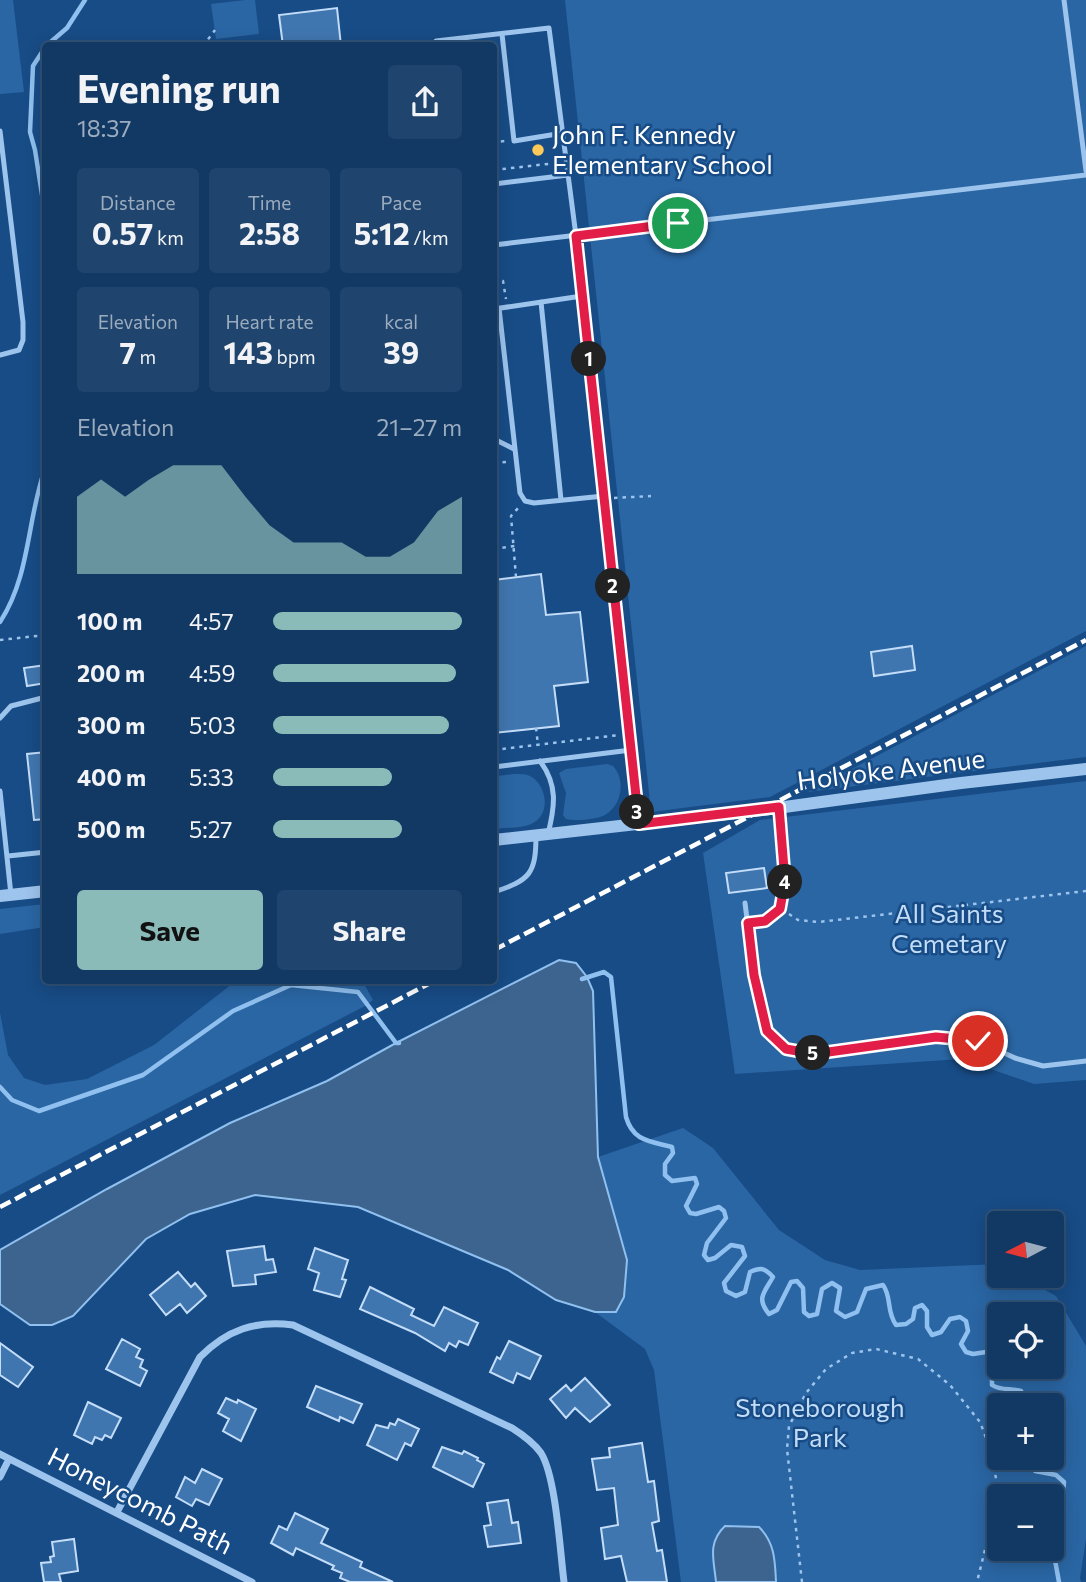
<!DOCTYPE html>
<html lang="en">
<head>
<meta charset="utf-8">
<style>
	body { margin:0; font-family:Commissioner,sans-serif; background:#1f446d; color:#f1f3f6; height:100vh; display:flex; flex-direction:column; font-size:26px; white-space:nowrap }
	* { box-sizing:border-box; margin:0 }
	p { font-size:23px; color:#9cacbf }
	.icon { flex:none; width:38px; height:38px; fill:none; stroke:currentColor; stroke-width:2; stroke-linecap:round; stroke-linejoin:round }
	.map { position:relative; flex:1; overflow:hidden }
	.details { position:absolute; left:42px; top:42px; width:455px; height:942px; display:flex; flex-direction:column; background:#123964; border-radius:7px; box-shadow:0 4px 18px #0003,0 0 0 2px #315378 }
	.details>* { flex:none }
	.needle { width:46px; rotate:263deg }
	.tools { position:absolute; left:987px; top:1211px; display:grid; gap:14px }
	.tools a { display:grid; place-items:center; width:77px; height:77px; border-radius:7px; background:#123964; box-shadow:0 4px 18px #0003,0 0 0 2px #315378; font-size:35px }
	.pin { position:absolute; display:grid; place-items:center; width:60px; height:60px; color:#fff; margin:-30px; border:4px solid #fff; border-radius:50%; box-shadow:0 2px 7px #0007 }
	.km { position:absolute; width:35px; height:35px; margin:-18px; border-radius:50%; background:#222; color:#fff; font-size:19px; line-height:35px; text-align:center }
	.round { display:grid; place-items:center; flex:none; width:74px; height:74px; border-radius:7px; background:#1f446d }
	.summary { display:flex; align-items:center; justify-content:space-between; height:119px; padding:0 35px }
	h1 { font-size:38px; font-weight:700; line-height:52px }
	.figures { display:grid; grid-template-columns:repeat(3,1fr); gap:10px; height:119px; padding:7px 35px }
	.figures div { display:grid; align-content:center; border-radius:7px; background:#1f446d; text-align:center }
	.figures b { font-size:30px; font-weight:700 }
	.figures small { font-size:19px; font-weight:400 }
	.figures p { font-size:19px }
	.chart { height:196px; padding:14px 35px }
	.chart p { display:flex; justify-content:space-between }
	.chart svg { width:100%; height:126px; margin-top:7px; fill:#8bbbb9; opacity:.7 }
	.cta { display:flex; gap:14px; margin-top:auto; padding:14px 35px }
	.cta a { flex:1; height:80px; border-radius:7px; background:#8bbbb9; color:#111; font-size:28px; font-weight:700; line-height:80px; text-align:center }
	.cta a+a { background:#1f446d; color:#f1f3f6 }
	ul { padding:0 35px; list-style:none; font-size:23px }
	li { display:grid; grid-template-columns:112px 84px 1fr; align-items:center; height:52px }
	li i { height:18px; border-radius:9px; background:#8bbbb9 }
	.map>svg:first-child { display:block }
	.green { fill:#2a66a4; fill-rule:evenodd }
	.water { fill:#3d648e; stroke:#90c0ef; stroke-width:2 }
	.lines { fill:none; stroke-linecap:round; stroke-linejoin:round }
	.stream { stroke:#90c0ef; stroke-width:4.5 }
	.building { fill:#4076af; stroke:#c3ddf9; stroke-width:2 }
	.path { stroke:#9dc4ed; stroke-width:2.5; stroke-dasharray:3.5 5; stroke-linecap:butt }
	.service { stroke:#9dc4ed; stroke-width:5 }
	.minor { stroke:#9dc4ed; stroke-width:7 }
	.tertiary { stroke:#9dc4ed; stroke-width:12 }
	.rail { stroke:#fff; stroke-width:4.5; stroke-dasharray:12 5; stroke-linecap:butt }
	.route-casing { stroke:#fff; stroke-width:14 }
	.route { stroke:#e11d48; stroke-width:9 }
	.poi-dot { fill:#ffc959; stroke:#184c86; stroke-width:2.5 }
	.labels { text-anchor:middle; stroke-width:5; stroke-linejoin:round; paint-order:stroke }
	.poi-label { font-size:26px; fill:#fff; stroke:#184c86; text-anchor:start }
	.street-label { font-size:26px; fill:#fff; stroke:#184c86 }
	.park-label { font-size:26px; fill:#c3ddf9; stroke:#184c86 }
</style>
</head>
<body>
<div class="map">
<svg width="1086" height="1582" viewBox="0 0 1086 1582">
	<rect width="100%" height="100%" fill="#184c86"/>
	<!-- green -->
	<path class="green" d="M0 0H13L24 92 0 94Z
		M245 0H255L259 34 216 39 211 4Z
		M565 0H1086V631L770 797 651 812Z
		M1086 646V757L808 792Z
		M607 764 613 766C626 780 622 805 605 815 595 820 576 821 566 819L563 815 566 793 559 773 566 769Z
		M514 774C520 774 526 774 530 776 547 785 551 814 533 823 523 829 505 827 494 829V791H497L496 776Z
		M1086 781V1080L1034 1084 961 1059 735 1074 703 853 760 820Z
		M45 904V927L0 934V909Z
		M237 980H362L373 1000 365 1006 0 1195V1013L8 1055 24 1078 45 1085 87 1079 154 1045Z
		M683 1128 713 1148 779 1230 825 1260 860 1270 998 1264 999 1276H1020L1056 1296 1086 1346V1539L1080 1578 1081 1582H681L654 1370 645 1349 595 1312H616L624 1297 627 1260 598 1157ZM999 1314H1052V1367H999ZM999 1405H1052V1458H999ZM999 1496H1052V1549H999Z"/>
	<!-- water -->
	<path class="water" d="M559 960 576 963 587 977 593 991 598 1157 627 1260 624 1297 616 1312H595L556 1300 508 1270 358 1207 255 1195 190 1214 146 1239 73 1316 52 1325H30L0 1304V1250L107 1189 230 1123 327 1081 396 1043Z
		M725 1526 759 1527C775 1543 775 1561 776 1582H716C714 1560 707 1543 725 1526Z"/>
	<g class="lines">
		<!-- stream -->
		<path class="stream" d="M46 46 33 66 30 132 35 150 46 220
			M46 46 67 28 85 0
			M0 622C31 575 27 516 46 466
			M582 979 604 972 611 977 626 1117C633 1141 649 1141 672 1147L673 1153 665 1164V1175L672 1181 695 1178 697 1184 686 1206 690 1213 696 1214 719 1207 724 1211 726 1218 707 1243 704 1255 708 1260 715 1258 731 1245 742 1247 745 1256 724 1283 726 1291 736 1296 745 1292 750 1272C761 1267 765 1268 773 1277 764 1293 756 1298 769 1314L777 1310 791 1282 797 1281 803 1288 804 1312 809 1316 817 1314 822 1289 832 1283 840 1288 836 1311 845 1317 857 1312 866 1289 883 1285C892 1297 886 1311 896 1325L906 1324 913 1319 915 1308 922 1305 927 1311V1327L932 1335 941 1332 950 1319 960 1317 966 1321 968 1331 961 1344 966 1352 973 1354 986 1352 999 1360
			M0 1087 12 1100 39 1111 143 1075 233 1011 291 985 358 992 396 1043H399
			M999 1366 992 1376V1385C1001 1391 1011 1388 1021 1391L1025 1400 1021 1405
			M1031 1458 1029 1463 1035 1471 1056 1475 1064 1482 1063 1493 1056 1498H1052
			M1052 1544 1059 1582"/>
	</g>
	<!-- building -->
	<path class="building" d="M337 8 341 46H283L279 15Z
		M541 574 546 615 580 612 588 682 554 686 559 726 494 733V580Z
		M912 646 915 670 874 676 871 652Z
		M46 665V683L27 686 24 668Z
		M46 752V819L34 820 27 754Z
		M764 868 767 888 729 893 726 873Z
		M264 1246 266 1260 273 1259 276 1272 255 1275 256 1284 233 1286 227 1251Z
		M315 1248 348 1260 342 1279 346 1280 340 1297 314 1290 319 1273 308 1269Z
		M178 1272 191 1287 195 1283 206 1296 187 1313 180 1304 166 1315 150 1295Z
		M370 1287 414 1309 411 1315 434 1326 444 1307 478 1323 468 1345 459 1341 456 1347 449 1343 445 1351 415 1333 360 1309Z
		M122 1339 140 1349 136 1357 143 1360 140 1367 147 1371 140 1386 106 1369Z
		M509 1341 541 1356 530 1379 517 1373 513 1383 490 1372 497 1357 500 1359Z
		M0 1343 33 1367 18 1387 0 1375Z
		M585 1378 610 1405 590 1422 575 1408 566 1418 550 1399 566 1385 571 1391Z
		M316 1386 362 1404 353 1423 340 1417 339 1421 307 1407Z
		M226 1398 237 1403 238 1400 256 1409 241 1441 223 1431 229 1419 218 1413Z
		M88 1402 121 1418 111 1438 105 1435 102 1440 95 1437 92 1444 74 1435Z
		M398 1419 419 1429 411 1446 405 1443 397 1460 367 1445 376 1425 388 1428 390 1423 395 1425Z
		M642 1443 648 1482 654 1481 659 1521 652 1523 657 1551 662 1550 667 1582H627L621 1556 605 1559 601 1528 618 1525 614 1488 597 1490 592 1459 610 1457 609 1448Z
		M442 1447 462 1454 464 1451 478 1458 477 1460 484 1464 473 1487 433 1467Z
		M202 1469 222 1479 209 1505 196 1499 192 1506 176 1497 185 1477 195 1483Z
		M508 1500 512 1523 518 1522 521 1543 488 1547 484 1526 491 1525 487 1503Z
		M295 1513 328 1529 321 1543 362 1562 360 1567 393 1582H350L340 1578 342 1573 332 1569 334 1566 296 1548 293 1555 271 1543 279 1526 287 1530Z
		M74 1539 78 1571 59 1574 61 1582H44L41 1563 51 1562 50 1557 54 1556 52 1542Z"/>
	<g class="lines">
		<!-- path -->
		<path class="path" d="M203 46 215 30
			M497 169 494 142 505 141
			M494 170 556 163
			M494 282 503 281 506 299
			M494 463 507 462
			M614 498 651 496
			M494 549 515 546
			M516 577 511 516 519 507
			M0 640 46 635
			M536 728 538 745
			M494 750 619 735
			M789 914 798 920 819 922 1086 891
			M802 1582 787 1449 789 1426 806 1393 826 1369 852 1353 876 1349 918 1359 950 1385 980 1422 991 1451 997 1484 994 1513 977 1582"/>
		<!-- service -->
		<path class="service" d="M1064 0 1086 171
			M502 34 514 141 563 133
			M436 41 549 28 576 236 639 824
			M0 131 23 322V340L19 350 0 355
			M494 184 568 175
			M494 245 1086 175
			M541 302 561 500
			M499 308 520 493 525 501 534 503 604 496
			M494 309 582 296
			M494 439 514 449
			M0 718 11 706 46 697
			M540 761C558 785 555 806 548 834
			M494 767 631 750
			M0 791 11 895
			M8 856 46 852
			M494 892C530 880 536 874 536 835
			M745 903 754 975 767 1031 786 1049 814 1054 936 1037 978 1041 1015 1058 1043 1066 1086 1061
			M748 923 765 921 780 909 785 881 779 807"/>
		<!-- minor -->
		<path class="minor" d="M0 1454 252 1582
			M0 1477 9 1459
			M117 1512 200 1357C227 1330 255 1320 293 1325L512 1428C523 1435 534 1443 541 1453 556 1477 560 1551 564 1582"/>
		<!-- tertiary -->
		<path class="tertiary" d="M494 840 762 810 961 783 1086 769
			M0 896 46 891"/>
		<!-- rail -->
		<path class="rail" d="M494 950 1086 640
			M0 1207 436 980"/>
	</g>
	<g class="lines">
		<defs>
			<path id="route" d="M678 223 576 236 639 824 779 807 785 881 780 909 765 921 748 923 754 975 767 1031 786 1049 814 1054 936 1037 978 1041"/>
		</defs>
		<!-- route casing -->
		<use href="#route" class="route-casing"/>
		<!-- route -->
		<use href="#route" class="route"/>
	</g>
	<!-- markers -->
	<circle class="poi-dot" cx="538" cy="150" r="7"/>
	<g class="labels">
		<!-- poi labels -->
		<g class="poi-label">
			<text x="552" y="144">John F. Kennedy<tspan x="552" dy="30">Elementary School</tspan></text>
		</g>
		<!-- street labels -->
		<g class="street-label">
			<text transform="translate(891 770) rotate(-7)" y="9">Holyoke Avenue</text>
			<text transform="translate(140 1501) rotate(27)" y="9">Honeycomb Path</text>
		</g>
		<!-- park labels -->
		<g class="park-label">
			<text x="949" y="923">All Saints<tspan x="949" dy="30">Cemetary</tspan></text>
			<text x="820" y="1417">Stoneborough<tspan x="820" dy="30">Park</tspan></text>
		</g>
	</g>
</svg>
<div class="tools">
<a><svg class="needle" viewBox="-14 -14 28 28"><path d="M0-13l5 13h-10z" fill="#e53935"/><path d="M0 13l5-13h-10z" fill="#9cacbf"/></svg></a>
<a><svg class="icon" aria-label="locate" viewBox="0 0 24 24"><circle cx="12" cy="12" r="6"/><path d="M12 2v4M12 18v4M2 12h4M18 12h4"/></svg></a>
<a>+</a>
<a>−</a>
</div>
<div class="pin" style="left:678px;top:223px;background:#1e9e55"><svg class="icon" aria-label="arrive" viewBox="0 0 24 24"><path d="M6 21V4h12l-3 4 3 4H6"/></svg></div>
<div class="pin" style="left:978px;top:1041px;background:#d93025"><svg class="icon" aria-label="check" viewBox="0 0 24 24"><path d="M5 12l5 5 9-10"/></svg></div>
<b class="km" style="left:589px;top:359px">1</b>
<b class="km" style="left:613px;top:586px">2</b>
<b class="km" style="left:637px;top:812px">3</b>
<b class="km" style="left:785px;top:882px">4</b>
<b class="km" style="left:813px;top:1053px">5</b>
<section class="details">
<div class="summary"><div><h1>Evening run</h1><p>18:37</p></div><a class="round"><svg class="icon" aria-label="share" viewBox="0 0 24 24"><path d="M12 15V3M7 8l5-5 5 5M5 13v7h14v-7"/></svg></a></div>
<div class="figures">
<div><p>Distance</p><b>0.57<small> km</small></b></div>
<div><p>Time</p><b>2:58</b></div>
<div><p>Pace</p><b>5:12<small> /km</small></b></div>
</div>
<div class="figures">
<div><p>Elevation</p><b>7<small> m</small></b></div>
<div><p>Heart rate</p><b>143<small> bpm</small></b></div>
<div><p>kcal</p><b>39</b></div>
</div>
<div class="chart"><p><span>Elevation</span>21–27 m</p>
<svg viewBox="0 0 160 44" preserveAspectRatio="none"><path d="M0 44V17L10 11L20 17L30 11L40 6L50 6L60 6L70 17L80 27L90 33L100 33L110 33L120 38L130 38L140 33L150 22L160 17V44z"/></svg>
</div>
<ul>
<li><b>100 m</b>4:57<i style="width:100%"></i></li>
<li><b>200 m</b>4:59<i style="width:97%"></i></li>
<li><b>300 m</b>5:03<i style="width:93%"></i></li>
<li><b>400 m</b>5:33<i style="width:63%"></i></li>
<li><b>500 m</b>5:27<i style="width:68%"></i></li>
</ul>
<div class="cta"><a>Save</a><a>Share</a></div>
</section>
</div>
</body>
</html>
